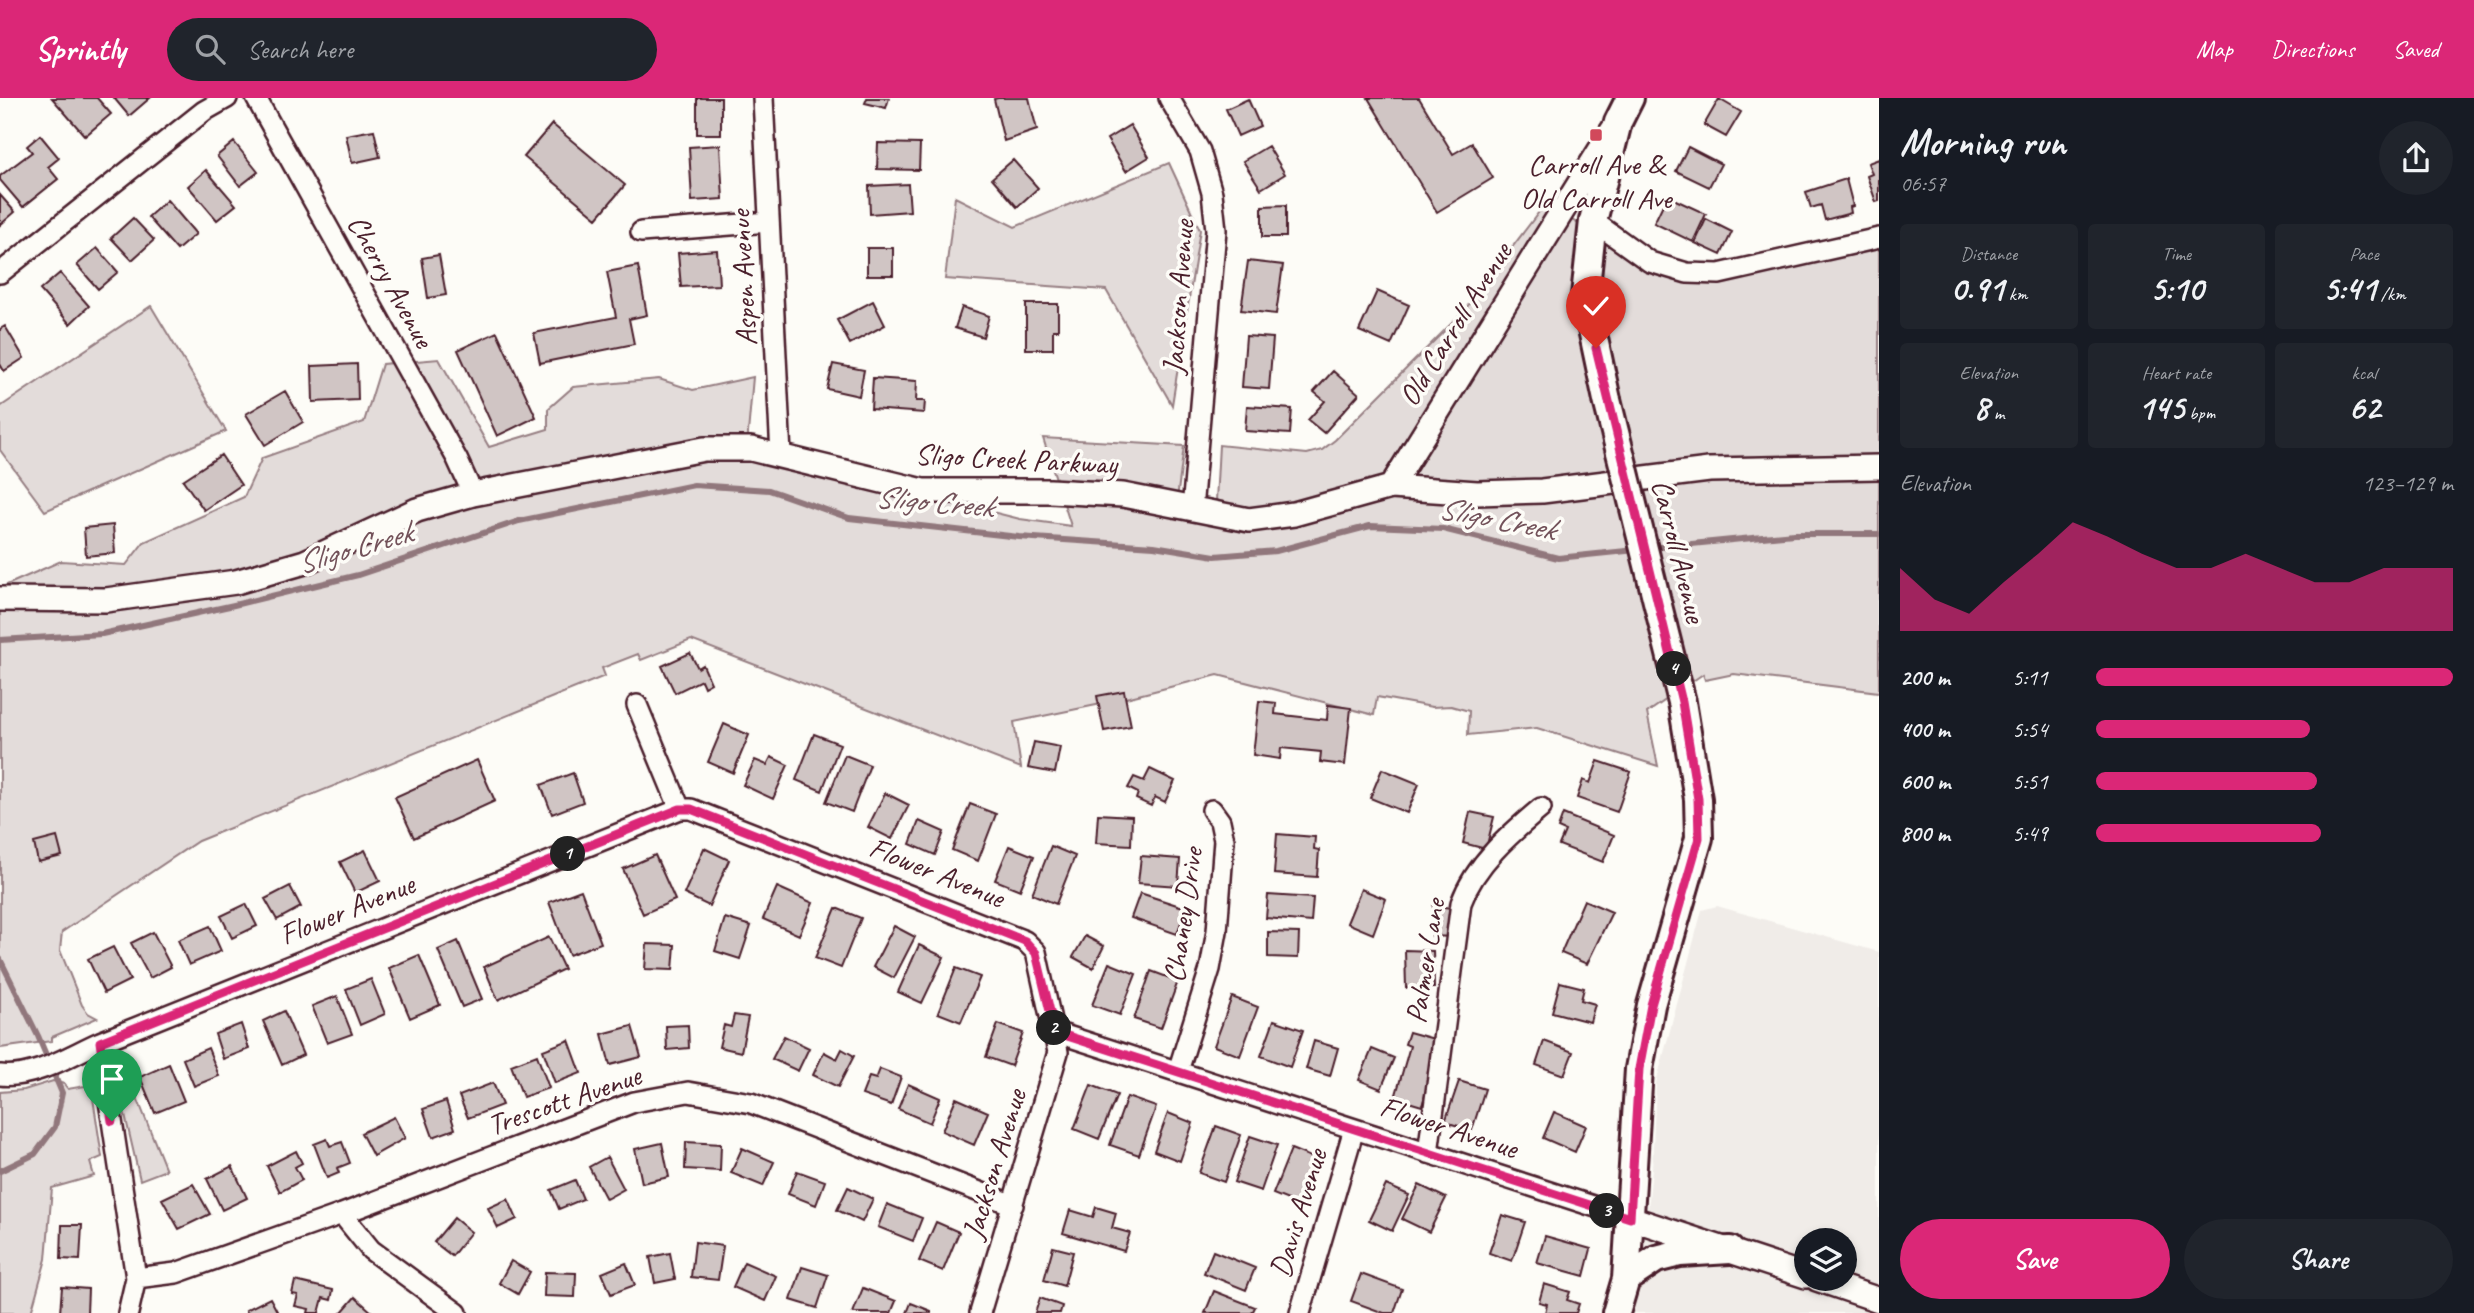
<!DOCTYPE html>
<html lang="en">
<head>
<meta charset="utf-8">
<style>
	body { margin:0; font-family:Caveat,sans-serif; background:#20242c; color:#f1f3f6; height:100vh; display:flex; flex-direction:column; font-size:26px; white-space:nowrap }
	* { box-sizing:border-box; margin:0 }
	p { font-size:23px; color:#9ea1a6 }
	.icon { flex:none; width:38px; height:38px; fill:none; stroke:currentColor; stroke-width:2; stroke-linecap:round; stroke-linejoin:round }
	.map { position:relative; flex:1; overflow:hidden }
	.details { display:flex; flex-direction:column; background:#171b24; width:595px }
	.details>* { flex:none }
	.buttons { position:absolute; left:1794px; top:1130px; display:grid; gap:14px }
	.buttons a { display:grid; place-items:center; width:63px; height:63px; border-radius:50%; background:#171b24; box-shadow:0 4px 10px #0003; font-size:35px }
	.pin { position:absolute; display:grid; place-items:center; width:60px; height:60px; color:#fff; margin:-72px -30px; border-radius:50% 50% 50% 0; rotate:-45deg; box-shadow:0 0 7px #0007 }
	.pin .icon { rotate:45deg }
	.km { position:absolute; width:35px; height:35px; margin:-18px; border-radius:50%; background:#222; color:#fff; font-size:19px; line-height:35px; text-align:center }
	.round { display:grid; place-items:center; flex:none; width:74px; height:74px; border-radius:37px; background:#20242c }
	.headline { display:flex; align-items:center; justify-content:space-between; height:119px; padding:0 21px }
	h1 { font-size:38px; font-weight:800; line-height:52px }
	.stats { display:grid; grid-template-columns:repeat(3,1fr); gap:10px; height:119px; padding:7px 21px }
	.stats div { display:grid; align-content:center; border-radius:7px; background:#20242c; text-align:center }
	.stats b { font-size:35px; font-weight:800 }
	.stats small { font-size:19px; font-weight:400 }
	.stats p { font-size:19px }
	.chart { height:196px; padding:14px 21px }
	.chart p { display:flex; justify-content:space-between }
	.chart svg { width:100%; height:126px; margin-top:7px; fill:#db2777; opacity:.7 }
	.button { display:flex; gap:14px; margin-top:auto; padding:14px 21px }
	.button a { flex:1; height:80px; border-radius:42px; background:#db2777; color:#fff; font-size:28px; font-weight:800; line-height:80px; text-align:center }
	.button a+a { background:#20242c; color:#f1f3f6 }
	ul { padding:0 21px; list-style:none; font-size:23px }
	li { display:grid; grid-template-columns:112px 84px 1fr; align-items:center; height:52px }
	li i { height:18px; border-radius:9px; background:#db2777 }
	header { display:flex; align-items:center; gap:42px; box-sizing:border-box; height:98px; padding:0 35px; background:#db2777; color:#fff }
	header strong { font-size:33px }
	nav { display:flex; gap:38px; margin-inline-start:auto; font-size:24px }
	.search { width:490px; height:63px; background:#20242c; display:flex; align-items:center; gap:18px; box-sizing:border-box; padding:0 24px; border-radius:38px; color:#9ea1a6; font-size:26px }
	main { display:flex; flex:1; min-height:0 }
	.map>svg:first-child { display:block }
	.built { fill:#f0ece8; fill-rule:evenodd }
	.green { fill:#e3dcda; stroke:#967e82; stroke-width:2 }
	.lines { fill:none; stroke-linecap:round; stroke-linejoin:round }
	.stream { stroke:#91777b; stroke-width:6 }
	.building { fill:#d0c5c4; stroke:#4a1f2b; stroke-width:2 }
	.minor-casing { stroke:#4a1f2b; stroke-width:24 }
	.tertiary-casing { stroke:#4a1f2b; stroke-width:28 }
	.secondary-casing { stroke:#4a1f2b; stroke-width:32 }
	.minor { stroke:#fdfcf7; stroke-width:19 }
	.tertiary { stroke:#fdfcf7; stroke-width:23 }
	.secondary { stroke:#fdfcf7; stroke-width:26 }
	.secondary-bridge-casing { stroke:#4a1f2b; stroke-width:32; stroke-linecap:butt }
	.secondary-bridge { stroke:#fdfcf7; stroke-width:26 }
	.route-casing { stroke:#fff; stroke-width:14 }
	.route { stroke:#db2777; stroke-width:9 }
	.poi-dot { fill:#d1495b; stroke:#fdfcf7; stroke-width:2.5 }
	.labels { text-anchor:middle; stroke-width:7; stroke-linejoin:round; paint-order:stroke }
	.poi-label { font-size:30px; fill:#4a1f2b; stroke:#fdfcf7 }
	.street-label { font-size:30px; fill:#4a1f2b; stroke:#fdfcf7 }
	.water-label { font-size:32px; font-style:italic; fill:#73525a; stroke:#fdfcf7 }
</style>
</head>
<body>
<header>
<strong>Sprintly</strong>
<div class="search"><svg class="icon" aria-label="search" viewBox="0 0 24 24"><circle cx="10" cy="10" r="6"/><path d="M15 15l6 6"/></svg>Search here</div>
<nav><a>Map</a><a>Directions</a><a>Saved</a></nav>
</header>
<main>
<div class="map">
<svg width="1879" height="1215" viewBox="0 0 1879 1215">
	<rect width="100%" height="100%" fill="#fdfcf7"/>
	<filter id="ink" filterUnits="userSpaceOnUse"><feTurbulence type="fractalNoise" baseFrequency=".0143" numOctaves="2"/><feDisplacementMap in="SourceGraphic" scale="14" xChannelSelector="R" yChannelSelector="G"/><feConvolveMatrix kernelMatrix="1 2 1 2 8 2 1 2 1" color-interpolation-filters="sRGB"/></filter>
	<g filter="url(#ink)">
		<!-- built -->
		<path class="built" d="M1717 808 1879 854V1215H1631L1640 1186 1652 1072 1656 985 1702 812ZM1806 1143H1844V1181H1806Z"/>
		<!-- green -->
		<path class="green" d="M1169 65 1200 132 1172 307 1106 192 945 181 955 99 1015 129Z
			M1545 106 1659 174 1714 177 1879 141V594L1734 576 1705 582 1703 576 1647 615 1658 668 1537 630 1468 637 1469 613 1451 608 1432 609 1377 599 1374 617 1218 577 1106 605 1014 624 1021 670 691 542 641 562 638 556 602 570 605 578 198 743 62 834 60 852 82 907 88 915 97 920 52 939V943L0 950V490L61 463 126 467 144 444 244 399 262 360 364 324 382 266 439 261 489 349 548 331V311L573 289 659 281 693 292 753 279 748 335 749 355 765 357 1020 421 1071 428 1043 340 1184 348 1177 401 1216 403 1219 347 1307 356 1322 352 1335 342 1463 214Z
			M151 208 226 333 45 413 0 352V309Z
			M118 952 166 1072 140 1082 113 965 114 956Z
			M53 983 64 986 68 991 91 987 102 1059 90 1064 94 1078 52 1090 46 1161 31 1215H0V994L24 992Z"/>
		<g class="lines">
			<!-- stream -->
			<path class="stream" d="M1651 450 1794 436H1879
				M0 542 102 536 234 507 358 477 519 423 694 387 769 392 849 420 1019 439 1154 448 1215 458 1276 453 1370 428 1443 431 1558 460 1636 452
				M0 861 38 938 62 995 55 1029 35 1056 0 1073"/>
		</g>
		<!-- building -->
		<path class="building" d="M52 0H97L111 16 85 38Z
			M114 0H150L129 18Z
			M697 0H721V36H697Z
			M867 0H889L886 10 865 5Z
			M998 0H1029L1037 32 1004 43 994 1Z
			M1368 0H1419L1453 56 1472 45 1493 80 1437 114Z
			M1248 1 1260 28 1238 38 1226 11Z
			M1719 1 1741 14 1726 39 1704 27Z
			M552 26 625 87 597 120 524 59Z
			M1130 27 1149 59 1126 73 1107 41Z
			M374 32 380 59 352 65 346 37Z
			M40 37 59 60 48 69 58 81 23 109 0 82V78L32 54 27 48Z
			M234 44 258 74 240 88 217 58Z
			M878 45 920 46 919 72 877 71Z
			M720 47 723 101 692 103 689 49Z
			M1268 48 1285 76 1261 91 1243 63Z
			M1688 49 1721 66 1709 89 1676 73Z
			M1879 61V103L1876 104 1867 78 1872 76 1868 65Z
			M1013 62 1038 90 1017 109 992 80Z
			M206 72 236 107 217 122 188 88Z
			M1846 81 1853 108 1850 109 1851 115 1825 122 1821 107 1811 110 1806 94Z
			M908 86 910 113 870 116 869 88Z
			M0 97 15 114 0 127Z
			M1667 98 1706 116 1693 144 1654 125Z
			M167 102 196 136 177 152 148 119Z
			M1286 107V139H1262V108Z
			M133 120 154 142 132 162 111 140Z
			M1706 121 1732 134 1721 157 1695 145Z
			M97 150 118 174 98 191 77 167Z
			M867 150H893V177H867Z
			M717 152 719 187 681 189 678 155Z
			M439 157 446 197 428 200 422 160Z
			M1248 163 1283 167 1276 216 1241 212Z
			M638 168 647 217 629 221 634 246 540 265 534 235 616 219 607 174Z
			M60 175 89 208 70 226 40 192Z
			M1377 193 1409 207 1391 247 1359 233Z
			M873 203 885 227 850 246 837 222Z
			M1026 206H1058V232H1053V251H1026Z
			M962 209 989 218 983 239 955 230Z
			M5 228 24 260 4 273 0 266V231Z
			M497 234 536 319 497 338 458 252Z
			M1246 238 1273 240 1269 291 1242 289Z
			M357 266 358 302 313 304 312 268Z
			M833 266 864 272 859 298 827 291Z
			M1333 273 1359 296 1324 335 1308 322 1325 303 1314 294Z
			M873 280 917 283 916 303H925L924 315 871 311Z
			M285 293 303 324 265 347 246 316Z
			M1247 308 1292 311 1290 336 1245 333Z
			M221 357 241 387 204 412 183 382Z
			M113 427 115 455 86 458 84 430Z
			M690 555 698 570 703 567 711 585 704 589 701 582 675 595 662 568Z
			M1124 593 1131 628 1104 633 1097 598Z
			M1259 603 1276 605 1275 616 1327 622 1328 607 1351 610 1345 667 1320 664 1321 654 1281 650 1280 661 1253 657Z
			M724 626 749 637 733 675 708 664Z
			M814 636 840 646 822 693 796 682Z
			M1034 644 1060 649 1055 675 1028 670Z
			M845 657 870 667 852 714 826 704Z
			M771 659 788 667 773 701 743 687 755 662 767 667Z
			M477 662 495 703 414 740 395 699Z
			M1598 663 1631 674 1617 714 1577 700 1583 682 1590 685Z
			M1150 671 1175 683 1165 704 1155 699 1151 708 1136 701 1138 695 1128 690 1134 679 1144 683Z
			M1382 671 1419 686 1407 715 1370 700Z
			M573 675 583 704 552 716 541 687Z
			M885 695 909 707 892 741 868 729Z
			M970 706 996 716 978 763 952 752Z
			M1470 714 1494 719 1486 751 1463 745Z
			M1098 716 1132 718 1131 747 1096 745Z
			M1563 716 1614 737 1603 764 1559 747 1565 733 1558 730Z
			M919 723 944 734 935 757 910 746Z
			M1277 736 1315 739 1314 751 1319 752 1317 779 1274 776Z
			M57 739 62 758 38 764 34 745Z
			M1009 748 1034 758 1020 792 995 782Z
			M1051 748 1075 758 1056 806 1032 796Z
			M704 750 729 762 709 808 684 796Z
			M365 752 380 783 355 795 340 764Z
			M655 757 675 802 643 816 623 771Z
			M1141 758 1180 761 1178 788 1138 785Z
			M290 788 301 809 277 822 265 801Z
			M777 789 813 805 799 837 763 821Z
			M1361 791 1386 801 1373 836 1347 825Z
			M581 792 601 845 569 857 549 804Z
			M1140 795 1186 810 1177 836 1131 820Z
			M1268 797 1313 800 1311 824 1266 820Z
			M1584 802 1612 814 1587 866 1561 855Z
			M246 806 257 828 232 840 221 818Z
			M1433 808 1453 810 1452 839 1432 838Z
			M836 810 861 820 841 870 815 860Z
			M725 820 751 828 740 861 715 853Z
			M210 828 221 853 189 867 178 842Z
			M894 828 915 839 894 880 873 869Z
			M153 834 171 869 150 880 131 845Z
			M1268 834 1299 835 1298 860 1268 859Z
			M1085 838 1104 848 1093 870 1073 859Z
			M549 839 564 871 498 902 484 869Z
			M458 843 482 901 462 909 438 852Z
			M647 846 675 847 673 872 645 871Z
			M919 847 944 859 922 905 898 894Z
			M113 849 130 882 104 895 88 861Z
			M1405 852 1433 853 1434 890H1406Z
			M419 857 440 907 410 920 389 870Z
			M1109 865 1136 876 1120 917 1092 907Z
			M956 870 980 879 961 924 938 915Z
			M1151 873 1178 883 1161 930 1134 921Z
			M371 881 385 916 360 927 346 891Z
			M1560 884 1584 890 1581 902 1595 906 1590 924 1552 914Z
			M337 898 352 936 327 945 312 908Z
			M1232 899 1258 909 1240 958 1214 948Z
			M284 913 303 957 282 967 263 923Z
			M734 917 748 919 741 954 719 949 724 927 731 929Z
			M1274 922 1303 932 1290 969 1261 958Z
			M241 926 249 951 223 961 215 936Z
			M998 926 1023 935 1011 968 986 959Z
			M688 927 689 950 667 952 666 928Z
			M632 928 641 959 610 967 602 936Z
			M1409 934 1434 941 1430 955 1436 957 1422 1008 1395 1000 1410 948 1405 946Z
			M784 938 809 950 798 973 772 961Z
			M569 942 581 975 555 985 543 952Z
			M1314 943 1338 950 1330 978 1306 971Z
			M1544 943 1573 954 1564 977 1536 967Z
			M208 950 219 978 194 988 183 961Z
			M842 951 854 958 838 989 813 977 824 954 837 961Z
			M1372 951 1394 960 1381 991 1359 982Z
			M537 957 549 990 523 999 511 967Z
			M169 966 184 1003 155 1015 140 979Z
			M880 971 901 979 891 1007 862 997 869 979 876 981Z
			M1459 983 1485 991 1472 1032 1445 1024Z
			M493 985 502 1007 468 1020 459 998Z
			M908 986 940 1000 930 1025 898 1011Z
			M1091 987 1117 997 1099 1041 1074 1031Z
			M1127 999 1156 1009 1139 1057 1110 1047Z
			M956 1000 988 1014 974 1047 942 1033Z
			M446 1003 455 1031 433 1039 423 1011Z
			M1554 1014 1586 1028 1575 1054 1543 1040Z
			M1168 1015 1193 1025 1180 1063 1154 1053Z
			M394 1019 405 1040 373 1058 361 1035Z
			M1216 1028 1241 1037 1224 1084 1199 1075Z
			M1250 1038 1277 1047 1261 1093 1234 1084Z
			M327 1041 330 1048 342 1044 350 1065 337 1070 339 1075 327 1080 314 1046Z
			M686 1044 721 1046 720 1073 685 1071Z
			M662 1045 669 1079 642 1085 635 1051Z
			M742 1050 774 1064 763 1088 731 1075Z
			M1291 1051 1316 1061 1298 1106 1273 1096Z
			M296 1053 302 1065 295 1069 302 1082 280 1094 267 1068Z
			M607 1059 624 1091 606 1101 589 1069Z
			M232 1068 247 1100 222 1112 207 1081Z
			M797 1073 825 1083 816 1107 788 1096Z
			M575 1082 583 1101 559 1111 551 1092Z
			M193 1086 210 1116 179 1131 162 1101Z
			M1386 1087 1409 1097 1392 1133 1369 1122Z
			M1419 1087 1446 1100 1429 1134 1402 1121Z
			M848 1089 873 1101 862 1124 837 1112Z
			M508 1101 517 1121 498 1130 488 1110Z
			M887 1106 922 1120 913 1143 878 1129Z
			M1096 1109 1116 1115 1112 1130 1130 1135 1124 1153 1063 1135 1070 1112 1093 1119Z
			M1502 1117 1525 1124 1512 1163 1489 1155Z
			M454 1120 471 1134 452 1158 434 1144Z
			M936 1124 959 1134 943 1173 919 1163Z
			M62 1127H82L80 1162 61 1161Z
			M1545 1138 1591 1151 1584 1178 1537 1165Z
			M695 1144 723 1148 718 1182 691 1179Z
			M1053 1149 1073 1154 1064 1188 1044 1182Z
			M1213 1153 1255 1170 1246 1192 1204 1175Z
			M670 1155 675 1181 655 1185 650 1159Z
			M511 1163 530 1174 518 1196 499 1185Z
			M744 1164 776 1178 765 1203 733 1189Z
			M626 1165 635 1187 611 1196 602 1175Z
			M802 1169 828 1177 817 1210 791 1202Z
			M545 1174 576 1175 575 1199 544 1198Z
			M1361 1176 1402 1191 1394 1215H1384L1351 1203Z
			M295 1183 333 1192 331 1202 323 1200 319 1215H308L309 1211 295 1208 298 1197 292 1196Z
			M1544 1186 1570 1194 1567 1202 1579 1206 1576 1215H1545L1547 1206 1539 1204Z
			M62 1189 88 1191 87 1215H60Z
			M863 1190 896 1203 891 1215H853Z
			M1214 1193 1255 1209 1252 1215H1205Z
			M355 1199 373 1215H341Z
			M270 1200 278 1215H247L246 1212Z
			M1040 1200 1062 1208 1060 1215H1035Z
			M911 1205 931 1213V1215H907Z"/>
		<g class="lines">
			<defs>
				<path id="minor" d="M256 0 457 361 473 396
					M763 0 781 357
					M1169 0 1200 53 1212 95 1216 132 1192 412
					M1593 123 1650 164 1687 175 1719 176 1879 140
					M641 134 769 124
					M0 175 204 13 227 0
					M637 607 680 711
					M1055 934 1630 1120
					M100 944 136 1180 128 1215
					M1178 973 1210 871 1217 833 1224 742 1220 723 1212 712
					M0 977C34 981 70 957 100 944L680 711H691L1025 843 1036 854 1058 954 980 1215
					M1428 1055 1461 805C1475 766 1510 736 1541 710
					M342 1116 371 1152 457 1215
					M136 1180 176 1175 342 1116 634 1004 688 994 751 1005 1013 1107
					M1300 1215 1354 1031"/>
				<path id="tertiary" d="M1391 389 1612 33
					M0 501 106 502 236 484 305 464 417 412 473 396 704 351H751L923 393H1050L1123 397 1249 422 1294 416 1391 389 1477 395 1542 393 1709 372 1879 369
					M1630 1120 1806 1178
					M1817 1181 1879 1202"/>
				<path id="secondary" d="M1607 302 1585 198 1593 123 1618 24 1630 0
					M1626 1181 1656 1161 1680 1155 1730 1152
					M1616 1215 1626 1181 1639 971 1651 907 1699 740 1698 701 1682 604"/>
			</defs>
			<!-- minor casing -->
			<use href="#minor" class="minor-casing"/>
			<!-- tertiary casing -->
			<use href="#tertiary" class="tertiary-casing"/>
			<!-- secondary casing -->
			<use href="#secondary" class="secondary-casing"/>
			<!-- minor -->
			<use href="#minor" class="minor"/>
			<!-- tertiary -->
			<use href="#tertiary" class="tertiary"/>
			<!-- secondary -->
			<use href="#secondary" class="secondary"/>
			<defs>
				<path id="secondary-bridge" d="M1607 302 1682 604"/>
			</defs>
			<!-- secondary-bridge casing -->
			<use href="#secondary-bridge" class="secondary-bridge-casing"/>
			<!-- secondary-bridge -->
			<use href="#secondary-bridge" class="secondary-bridge"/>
		</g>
	</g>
	<g class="lines" filter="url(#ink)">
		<defs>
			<path id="route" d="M112 1023 100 944 680 711H691L1025 843 1036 855 1055 934 1630 1120 1639 971 1651 907 1699 740 1698 701 1682 604 1596 250"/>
		</defs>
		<!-- route casing -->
		<use href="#route" class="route-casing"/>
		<!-- route -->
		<use href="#route" class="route"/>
	</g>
	<!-- markers -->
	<rect class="poi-dot" x="1589" y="30" width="14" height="14" rx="3.5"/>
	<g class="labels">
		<!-- poi labels -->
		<g class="poi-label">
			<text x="1596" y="76">Carroll Ave &amp;<tspan x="1596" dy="34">Old Carroll Ave</tspan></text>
		</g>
		<!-- street labels -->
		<g class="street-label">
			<text transform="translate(743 180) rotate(-93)" y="10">Aspen Avenue</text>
			<text transform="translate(391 183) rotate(61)" y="10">Cherry Avenue</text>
			<text transform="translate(1178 199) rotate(-86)" y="10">Jackson Avenue</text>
			<text transform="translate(1455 226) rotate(-58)" y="10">Old Carroll Avenue</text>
			<text transform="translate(1016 361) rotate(3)" y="10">Sligo Creek Parkway</text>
			<text transform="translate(1679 453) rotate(76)" y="10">Carroll Avenue</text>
			<text transform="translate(937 774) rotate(22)" y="10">Flower Avenue</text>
			<text transform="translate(347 811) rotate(-22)" y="10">Flower Avenue</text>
			<text transform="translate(1183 817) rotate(-82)" y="10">Chaney Drive</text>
			<text transform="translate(1425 863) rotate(-81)" y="10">Palmer Lane</text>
			<text transform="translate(564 1002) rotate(-19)" y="10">Trescott Avenue</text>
			<text transform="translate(1449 1029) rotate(18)" y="10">Flower Avenue</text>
			<text transform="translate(994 1066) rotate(-73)" y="10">Jackson Avenue</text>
			<text transform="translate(1298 1115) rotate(-73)" y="10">Davis Avenue</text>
		</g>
		<!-- water labels -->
		<g class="water-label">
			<text transform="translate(934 403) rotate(5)" y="11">Sligo Creek</text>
			<text transform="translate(1497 420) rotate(11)" y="11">Sligo Creek</text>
			<text transform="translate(354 449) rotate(-16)" y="11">Sligo Creek</text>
		</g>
	</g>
</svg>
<div class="buttons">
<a><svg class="icon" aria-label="layers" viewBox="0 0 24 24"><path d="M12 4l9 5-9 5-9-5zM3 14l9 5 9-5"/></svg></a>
</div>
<div class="pin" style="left:112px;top:1023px;background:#1e9e55"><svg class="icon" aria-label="arrive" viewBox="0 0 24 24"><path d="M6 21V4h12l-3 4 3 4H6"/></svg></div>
<div class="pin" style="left:1596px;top:250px;background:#d93025"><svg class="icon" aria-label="check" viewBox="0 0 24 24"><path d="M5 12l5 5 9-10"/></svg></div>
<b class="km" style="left:568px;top:756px">1</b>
<b class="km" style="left:1054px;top:930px">2</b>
<b class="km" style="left:1607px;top:1113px">3</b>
<b class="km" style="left:1674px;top:571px">4</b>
</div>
<section class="details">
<div class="headline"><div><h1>Morning run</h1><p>06:57</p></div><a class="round"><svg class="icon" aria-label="share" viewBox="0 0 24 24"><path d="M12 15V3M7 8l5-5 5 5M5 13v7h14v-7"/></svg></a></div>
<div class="stats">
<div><p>Distance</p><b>0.91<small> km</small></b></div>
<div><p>Time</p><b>5:10</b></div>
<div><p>Pace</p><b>5:41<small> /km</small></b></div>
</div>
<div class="stats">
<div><p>Elevation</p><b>8<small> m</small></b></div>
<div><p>Heart rate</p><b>145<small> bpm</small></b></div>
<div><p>kcal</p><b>62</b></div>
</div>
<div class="chart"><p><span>Elevation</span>123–129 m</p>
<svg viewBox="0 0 160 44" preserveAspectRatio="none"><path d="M0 44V22L10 33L20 38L30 27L40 17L50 6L60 11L70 17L80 22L90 22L100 17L110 22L120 27L130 27L140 22L150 22L160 22V44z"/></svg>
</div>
<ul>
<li><b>200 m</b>5:11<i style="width:100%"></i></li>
<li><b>400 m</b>5:54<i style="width:60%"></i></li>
<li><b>600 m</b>5:51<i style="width:62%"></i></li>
<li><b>800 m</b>5:49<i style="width:63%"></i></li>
</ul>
<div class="button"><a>Save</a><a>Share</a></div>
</section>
</main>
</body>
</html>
